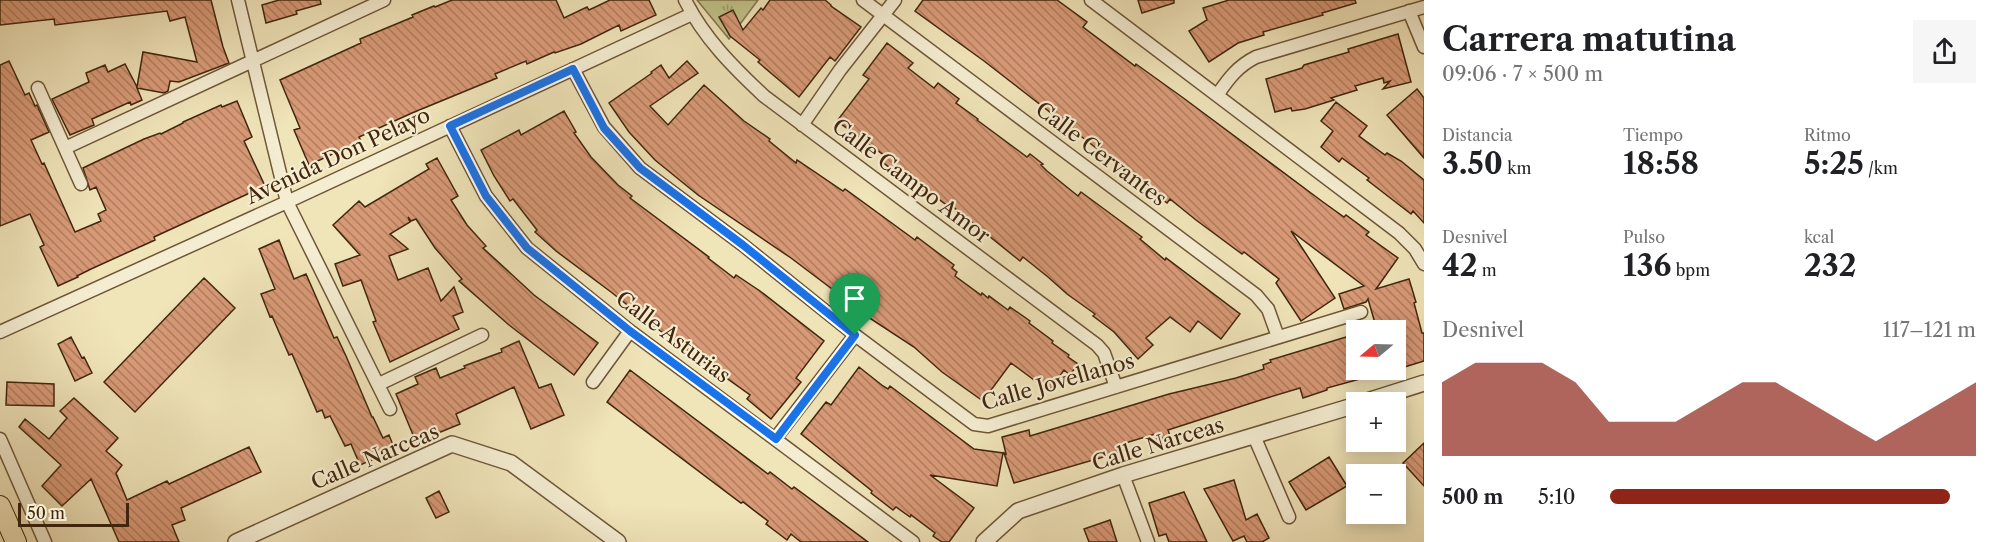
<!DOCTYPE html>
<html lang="es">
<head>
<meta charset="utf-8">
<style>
	body { margin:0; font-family:"Libre Caslon Text",serif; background:#f6f6f6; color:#202124; height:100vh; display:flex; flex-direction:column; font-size:22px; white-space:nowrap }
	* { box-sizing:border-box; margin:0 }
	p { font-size:20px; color:#757577 }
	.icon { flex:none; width:33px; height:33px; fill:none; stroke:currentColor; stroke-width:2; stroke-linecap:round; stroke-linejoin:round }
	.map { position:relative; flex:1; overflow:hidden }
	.sheet { display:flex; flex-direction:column; background:#fff; width:570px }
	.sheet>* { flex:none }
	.needle { width:39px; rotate:251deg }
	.controls { position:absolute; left:1346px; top:320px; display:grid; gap:12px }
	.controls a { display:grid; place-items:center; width:60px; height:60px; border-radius:0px; background:#fff; box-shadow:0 3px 15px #0003; font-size:30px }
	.scale { position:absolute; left:18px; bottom:15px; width:111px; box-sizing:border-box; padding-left:6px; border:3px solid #42260c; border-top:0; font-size:16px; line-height:21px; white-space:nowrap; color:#42260c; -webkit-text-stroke:4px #f5edd2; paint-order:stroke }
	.pin { position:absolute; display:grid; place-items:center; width:51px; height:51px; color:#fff; margin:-62px -26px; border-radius:50% 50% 50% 0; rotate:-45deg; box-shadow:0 0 6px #0007 }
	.pin .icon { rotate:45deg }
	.round { display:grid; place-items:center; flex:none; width:63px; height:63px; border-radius:0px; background:#f6f6f6 }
	.headline { display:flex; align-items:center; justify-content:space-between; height:102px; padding:0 18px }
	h1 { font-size:33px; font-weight:800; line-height:45px }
	.stats { display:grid; grid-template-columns:repeat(3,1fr); gap:9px; height:102px; padding:6px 18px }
	.stats div { display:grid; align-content:center }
	.stats b { font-size:30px; font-weight:800 }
	.stats small { font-size:16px; font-weight:400 }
	.stats p { font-size:16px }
	.chart { height:168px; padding:12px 18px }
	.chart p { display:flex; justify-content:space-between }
	.chart svg { width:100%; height:108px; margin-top:6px; fill:#8f2418; opacity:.7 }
	ul { padding:0 18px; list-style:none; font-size:20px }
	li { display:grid; grid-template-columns:96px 72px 1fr; align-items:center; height:45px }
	li i { height:15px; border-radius:8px; background:#8f2418 }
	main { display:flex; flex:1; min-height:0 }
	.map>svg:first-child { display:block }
	.park { fill:url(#park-tufts); stroke:#82744b; stroke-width:1.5 }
	.building { fill:url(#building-back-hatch); stroke:#42260c; stroke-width:1.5 }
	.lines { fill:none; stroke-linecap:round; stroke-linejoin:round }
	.minor-casing { stroke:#6e5637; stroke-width:15 }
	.tertiary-casing { stroke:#6e5637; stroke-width:18 }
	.primary-casing { stroke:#42260c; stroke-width:22 }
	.minor { stroke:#f5edd2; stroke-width:12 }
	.tertiary { stroke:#f5edd2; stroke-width:15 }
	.primary { stroke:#f0e4b9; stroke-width:20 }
	.route-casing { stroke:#fff; stroke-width:12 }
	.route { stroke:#1a73e8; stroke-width:8 }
	.labels { text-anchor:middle; stroke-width:4.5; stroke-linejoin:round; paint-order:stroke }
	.street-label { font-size:21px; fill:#42260c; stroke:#f5edd2 }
</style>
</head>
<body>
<main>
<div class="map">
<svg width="1424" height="542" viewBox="0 0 1424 542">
	<defs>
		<pattern id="park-tufts" width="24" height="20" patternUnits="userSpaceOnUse" patternTransform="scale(1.5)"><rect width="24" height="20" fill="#c1c28a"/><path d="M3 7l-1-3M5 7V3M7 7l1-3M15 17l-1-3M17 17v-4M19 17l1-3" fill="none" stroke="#9e9d6f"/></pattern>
		<pattern id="building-back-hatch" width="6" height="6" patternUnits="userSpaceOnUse" patternTransform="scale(1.5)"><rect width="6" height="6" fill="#d89977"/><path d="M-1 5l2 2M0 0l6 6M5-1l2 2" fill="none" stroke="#b17d60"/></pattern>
	</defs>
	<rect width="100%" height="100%" fill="#f0e4b9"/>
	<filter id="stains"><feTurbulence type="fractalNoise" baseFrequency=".00333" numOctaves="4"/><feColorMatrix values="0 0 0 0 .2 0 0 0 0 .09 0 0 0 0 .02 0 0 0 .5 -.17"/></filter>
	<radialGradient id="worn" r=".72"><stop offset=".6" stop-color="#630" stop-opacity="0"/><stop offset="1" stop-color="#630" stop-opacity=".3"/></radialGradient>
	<!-- park -->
	<path class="park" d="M697 0H758L729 39Z"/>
	<!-- building -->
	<path class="building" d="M0 0H211L223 47 229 63 179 82 170 81 168 91 164 93 137 88 142 100 131 105 130 102 92 119 94 125 70 135 52 99 89 82 86 73 105 65 108 72 125 64 137 87 143 52 197 62 185 17 170 21 167 11 55 25 54 19 0 25Z
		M279 0H320L321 4 296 11 297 14 266 23 262 5Z
		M452 0H556L564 18 587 7 589 10 610 0H649L656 15 621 31 619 25 581 44 555 53 554 52 527 64 526 61 495 74 497 78 412 113 359 137 361 141 309 165 294 130 300 128 280 80 361 43 360 39 413 17 412 15 434 6 435 7Z
		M770 0H825L831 5V6L861 27 835 61 830 57 799 97 758 62 760 60 730 36 719 17 733 10 743 30 761 8 763 10Z
		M923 0H1057L1087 22 1083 27 1135 66 1136 64 1182 97 1323 202 1344 217 1346 215 1369 232 1366 235 1398 258 1376 289 1409 279 1416 302 1414 303 1422 333H1424V361L1395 370V330H1377L1368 299 1366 302 1344 309 1339 294 1364 286 1291 231 1335 298 1301 321 1276 283 1279 279 1244 252 1242 254 1196 220 1170 199 1167 203 984 61 915 11Z
		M1138 0H1174V3L1142 13Z
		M1229 0H1355L1356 3 1322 13 1323 15 1263 32 1264 35 1238 43 1209 62 1189 31 1207 20 1203 8Z
		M1398 34 1411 82 1383 89 1390 81 1384 83 1383 78 1355 86 1357 90 1331 98 1334 100 1305 109 1292 111 1291 108 1275 112 1266 79 1302 68 1304 65 1349 52 1348 49Z
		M887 43 913 63 908 68 934 88 938 83 959 99 956 103 978 119 977 120 1027 157 1030 154 1043 164 1041 165 1047 171 1078 196 1081 192 1100 206 1142 237 1140 239 1165 260 1166 258 1240 314 1221 339 1198 321 1190 332 1170 317 1146 338 1153 345 1138 359 1114 332 1093 316 1095 314 1067 294 1048 277 1023 257 1020 261 953 207 952 209 929 192 928 194 906 177 905 179 881 161 885 156 837 121 869 79 863 75Z
		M9 61 25 95 29 93 35 106 37 105 49 132 31 140 42 164 44 163 75 232 101 221 98 214 106 210 96 187 90 190 83 168 144 139 160 133 161 134 183 123V122L221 105 222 107 237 101 252 137 244 141 265 186 154 237 155 240 91 269 77 276 78 277 58 286 40 247 44 245 30 214 0 226V65Z
		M687 61 698 73 650 106 668 125 704 85 744 121 770 139 769 141 796 163 797 160 843 191 845 189 915 240 917 237 954 265 952 268 957 272 955 276 981 295 982 293 988 298 989 296 1008 310 1010 307 1030 321 1029 323 1053 341 1052 343 1069 355 1068 357 1078 364 1070 375 1064 370 1049 391 1011 363 983 401 942 372 914 347 868 317 870 314 846 296 844 298 791 258 698 195 655 160 629 132 609 103 652 73 651 72 661 65 669 78Z
		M1417 89 1424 98V158L1387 115Z
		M1336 102 1367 126 1359 136 1385 155 1387 153 1401 161 1424 180V223L1413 211 1411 214 1367 180 1369 178 1342 158 1339 162 1321 147 1333 131 1321 121Z
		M564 111 576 132 574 133 591 157 618 185 632 196 630 198 709 257 708 258 734 278 736 275 760 291 824 341 796 378 801 382 771 419 747 399 750 395 655 327 611 292 556 251 535 232 537 230 513 199 510 201 494 176 481 150 519 130 521 135Z
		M437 158 458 196 451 200 467 225 486 246 483 248 534 295 598 343 574 375 509 325 459 281 462 279 435 248 416 219 411 221 408 217 410 222 390 234 408 249 389 256 398 280 428 268 441 301 454 287 463 312 453 316 459 329 390 362 373 322 376 321 361 280 343 286 335 264 360 255 333 225 359 201 365 207 429 169 426 164Z
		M279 240 294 279 306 274 334 338 337 337 346 356 372 417H373L383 438 389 435 395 450 360 465 351 444 345 446 330 416 325 418 322 410 317 412 292 354 289 355 272 316 270 317 261 294 275 289 259 249Z
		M204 278 235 308 135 412 104 382Z
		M1356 334V369H1382V373L1327 388V390L1303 398 1300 388 1267 398 1168 430 1170 436 1157 440 1155 434 1122 444 1124 451 1014 483 1004 453 1006 454 1002 437 1029 430 1030 436 1169 394 1236 378 1264 369 1263 365 1271 362 1270 360Z
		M71 337 82 358 84 357 92 373 75 381 58 344Z
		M519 341 539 388 551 384 564 415 531 429 514 387 456 414 460 424 416 442 396 394 418 384 415 377 436 368 440 378 465 368 464 366 502 352 501 349Z
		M859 367 883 386 888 389 890 386 974 449 1003 453 997 486 930 475 974 508 949 542H942L933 536 935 533 911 515 910 517 896 507 893 510 871 493 872 491 801 434 826 402 831 405Z
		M630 370 768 474 770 472 792 489 794 487 868 542H801L791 534 787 540 766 524 768 521 743 502 741 503 607 402Z
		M7 382 54 384V406L6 405Z
		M74 398 118 438 106 451 122 465 116 473 127 500 167 481 169 484 249 447 261 472 181 508 185 520 172 525 179 542H119L91 479 62 506 42 486 61 465 19 427 25 419 49 439 67 418 60 411Z
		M1424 443V486L1403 463Z
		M1329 457 1347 486 1306 510 1289 482Z
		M1234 480 1246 520 1257 514 1269 538 1262 542H1247L1244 536 1233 541 1204 489Z
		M439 491 449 512 436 518 426 498Z
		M1184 492 1207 542H1169L1166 534 1159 536 1149 503Z
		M1110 520 1117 542H1089L1084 529Z"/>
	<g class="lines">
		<defs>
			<path id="minor" d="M238 0 287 202 390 409
				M685 0C704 38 733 67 764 96L1097 345 1104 353 1116 387
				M863 0 1256 295 1268 309 1278 337
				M1091 0 1399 233 1415 249 1424 264
				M1409 11 1424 47
				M573 69 604 127 640 168 743 245 855 335 974 424 988 426 1361 312
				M38 88 81 184
				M1218 94C1229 78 1238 66 1256 57L1424 7
				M802 125 840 70 895 0
				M450 126 486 196 527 248 630 331 913 542
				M65 148 384 0
				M0 332 287 202 692 14
				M593 382 630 331
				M379 384 482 335
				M1254 436 1289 517
				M0 439 45 542
				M775 439 855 335
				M1123 475 1148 542"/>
			<path id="tertiary" d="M1364 402 1424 383
				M236 542 452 444 511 463 618 542
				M984 542 1018 511 1123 475 1356 405"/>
			<path id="primary" d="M0 506 16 542"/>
		</defs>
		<!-- minor casing -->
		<use href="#minor" class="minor-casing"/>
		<!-- tertiary casing -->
		<use href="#tertiary" class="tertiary-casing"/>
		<!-- primary casing -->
		<use href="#primary" class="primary-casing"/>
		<!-- minor -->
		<use href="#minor" class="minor"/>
		<!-- tertiary -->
		<use href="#tertiary" class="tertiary"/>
		<!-- primary -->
		<use href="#primary" class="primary"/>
	</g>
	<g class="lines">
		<defs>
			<path id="route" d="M573 69 604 128 640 168 743 245 855 335 776 439 630 331 527 248 486 196 450 126Z"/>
		</defs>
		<!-- route casing -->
		<use href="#route" class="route-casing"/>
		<!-- route -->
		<use href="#route" class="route"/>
	</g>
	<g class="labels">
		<!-- street labels -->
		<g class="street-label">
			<text transform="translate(1101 154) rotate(37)" y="7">Calle Cervantes</text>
			<text transform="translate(338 156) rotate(-25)" y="7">Avenida Don Pelayo</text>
			<text transform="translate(911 181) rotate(37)" y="7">Calle Campo Amor</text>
			<text transform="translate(673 337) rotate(37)" y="7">Calle Asturias</text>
			<text transform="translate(1058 382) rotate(-16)" y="7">Calle Jovellanos</text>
			<text transform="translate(1158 444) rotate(-17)" y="7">Calle Narceas</text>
			<text transform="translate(375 457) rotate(-23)" y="7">Calle Narceas</text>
		</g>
	</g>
	<rect width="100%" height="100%" filter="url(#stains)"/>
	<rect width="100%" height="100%" fill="url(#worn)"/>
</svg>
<div class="controls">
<a><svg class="needle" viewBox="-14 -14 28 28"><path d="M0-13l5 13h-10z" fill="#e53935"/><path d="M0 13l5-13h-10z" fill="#757577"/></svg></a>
<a>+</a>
<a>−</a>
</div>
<div class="scale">50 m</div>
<div class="pin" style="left:855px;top:335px;background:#1e9e55"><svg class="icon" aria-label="arrive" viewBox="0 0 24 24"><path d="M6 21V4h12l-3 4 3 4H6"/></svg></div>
</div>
<section class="sheet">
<div class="headline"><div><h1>Carrera matutina</h1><p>09:06 · 7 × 500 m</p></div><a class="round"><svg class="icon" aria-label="share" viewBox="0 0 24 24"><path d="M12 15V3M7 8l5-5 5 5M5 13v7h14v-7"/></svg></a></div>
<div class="stats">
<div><p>Distancia</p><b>3.50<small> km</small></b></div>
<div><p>Tiempo</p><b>18:58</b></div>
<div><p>Ritmo</p><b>5:25<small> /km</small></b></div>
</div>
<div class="stats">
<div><p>Desnivel</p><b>42<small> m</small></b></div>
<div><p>Pulso</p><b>136<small> bpm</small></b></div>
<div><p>kcal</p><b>232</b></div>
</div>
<div class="chart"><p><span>Desnivel</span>117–121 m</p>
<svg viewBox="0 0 160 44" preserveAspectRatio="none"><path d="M0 44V14L10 6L20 6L30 6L40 14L50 30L60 30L70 30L80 22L90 14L100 14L110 22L120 30L130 38L140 30L150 22L160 14V44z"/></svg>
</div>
<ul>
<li><b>500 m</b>5:10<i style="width:93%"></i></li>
</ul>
</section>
</main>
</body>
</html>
